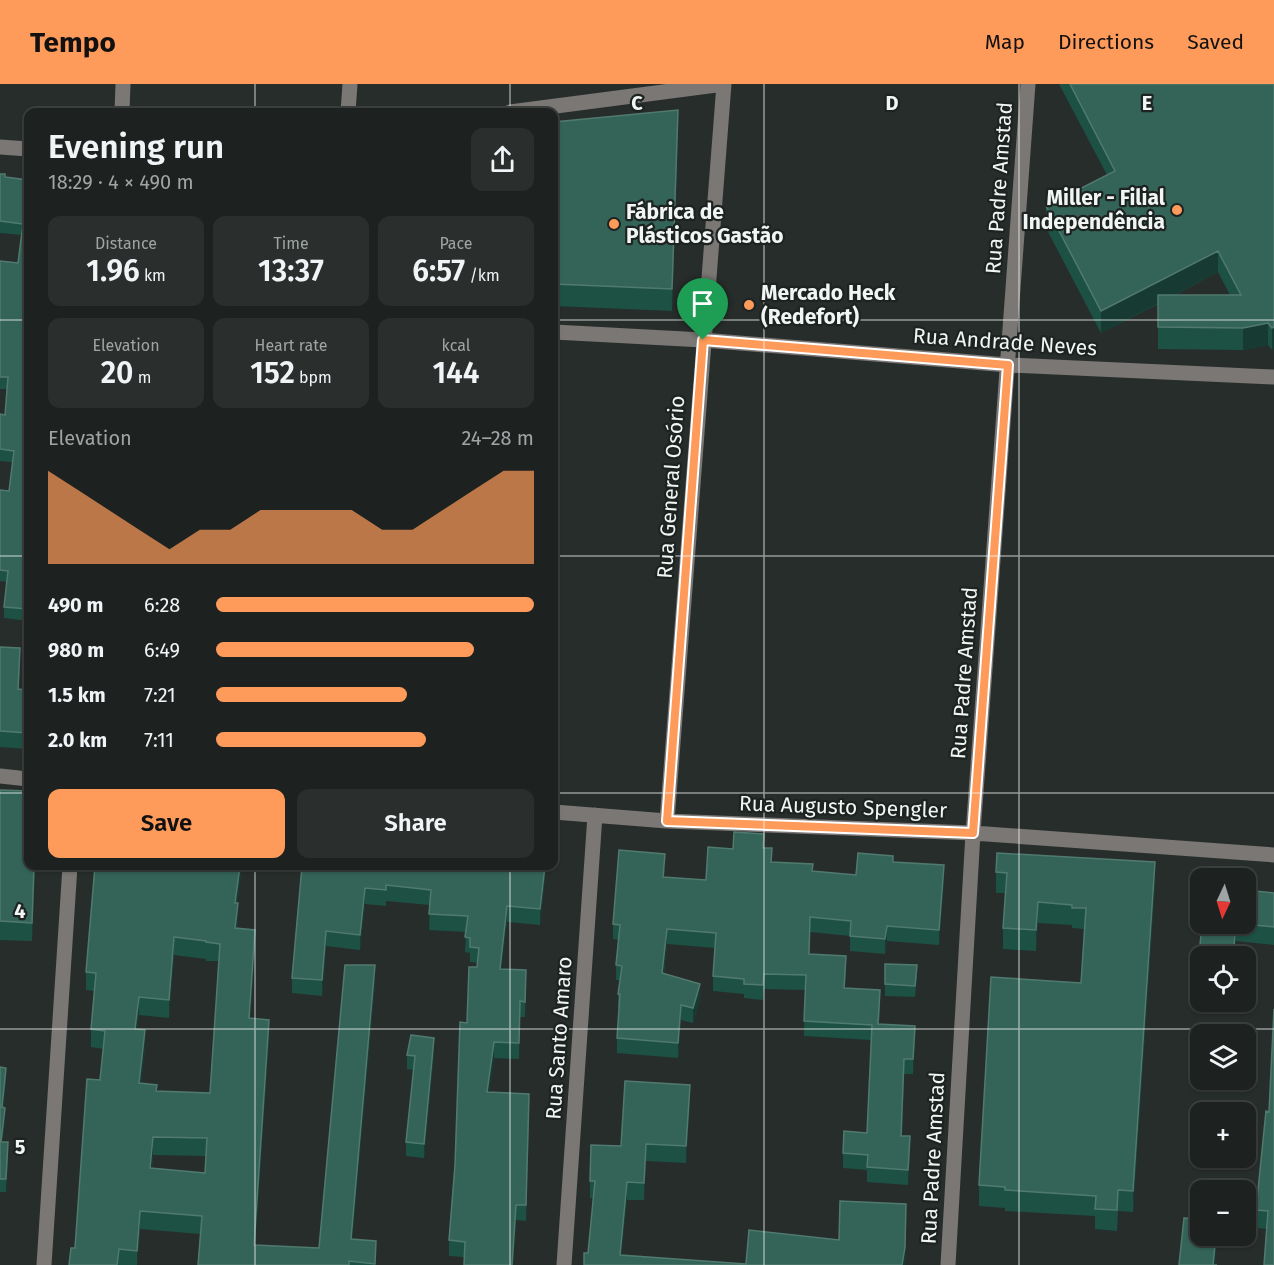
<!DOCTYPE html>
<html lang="en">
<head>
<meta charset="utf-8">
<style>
	body { margin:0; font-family:"Fira Sans",sans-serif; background:#2a2f2d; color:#f1f3f6; height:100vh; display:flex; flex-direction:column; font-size:22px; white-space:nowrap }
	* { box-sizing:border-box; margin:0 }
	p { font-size:20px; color:#a0a4a5 }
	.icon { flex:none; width:33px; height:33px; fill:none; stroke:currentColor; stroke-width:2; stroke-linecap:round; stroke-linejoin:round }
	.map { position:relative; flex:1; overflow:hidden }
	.side { position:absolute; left:24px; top:24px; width:534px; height:762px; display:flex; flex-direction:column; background:#1d2220; border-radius:12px; box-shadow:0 2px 4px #0004,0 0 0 2px #3b3f3e }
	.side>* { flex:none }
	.needle { width:39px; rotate:184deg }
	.buttons { position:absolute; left:1190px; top:784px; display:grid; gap:12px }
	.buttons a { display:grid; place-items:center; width:66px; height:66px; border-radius:12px; background:#1d2220; box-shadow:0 2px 4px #0004,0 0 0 2px #3b3f3e; font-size:30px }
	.pin { position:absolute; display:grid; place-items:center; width:51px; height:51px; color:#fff; margin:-62px -26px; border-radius:50% 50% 50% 0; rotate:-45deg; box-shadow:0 0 6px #0007 }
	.pin .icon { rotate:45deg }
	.round { display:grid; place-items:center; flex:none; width:63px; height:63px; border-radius:12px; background:#2a2f2d }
	.summary { display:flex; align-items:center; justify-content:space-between; height:102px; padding:0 24px }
	h1 { font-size:33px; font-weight:600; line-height:45px }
	.metrics { display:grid; grid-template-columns:repeat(3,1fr); gap:9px; height:102px; padding:6px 24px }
	.metrics div { display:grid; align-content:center; border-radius:12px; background:#2a2f2d; text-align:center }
	.metrics b { font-size:30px; font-weight:600 }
	.metrics small { font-size:16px; font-weight:400 }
	.metrics p { font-size:16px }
	.chart { height:168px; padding:12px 24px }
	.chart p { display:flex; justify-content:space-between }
	.chart svg { width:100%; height:108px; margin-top:6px; fill:#ff9b5a; opacity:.7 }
	.primary-button { display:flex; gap:12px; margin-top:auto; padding:12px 24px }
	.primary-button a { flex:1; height:69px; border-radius:12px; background:#ff9b5a; color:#111; font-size:24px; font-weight:600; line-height:69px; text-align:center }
	.primary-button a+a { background:#2a2f2d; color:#f1f3f6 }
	ul { padding:0 24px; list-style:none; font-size:20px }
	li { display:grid; grid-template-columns:96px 72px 1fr; align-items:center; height:45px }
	li i { height:15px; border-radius:8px; background:#ff9b5a }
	header { display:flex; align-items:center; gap:36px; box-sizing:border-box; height:84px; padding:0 30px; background:#ff9b5a; color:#111 }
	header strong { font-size:28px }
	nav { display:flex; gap:33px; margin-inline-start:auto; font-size:21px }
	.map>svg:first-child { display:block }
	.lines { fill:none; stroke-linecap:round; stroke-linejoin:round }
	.minor { stroke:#7a7775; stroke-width:15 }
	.wall { fill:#1d5144; fill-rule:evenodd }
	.shaded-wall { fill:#173b32 }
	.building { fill:#346357; stroke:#517a6f; stroke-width:1.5; fill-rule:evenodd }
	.route-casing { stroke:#fff; stroke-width:12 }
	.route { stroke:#ff9b5a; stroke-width:8 }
	.grid { fill:none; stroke:#f1f5f3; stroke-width:1.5; stroke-opacity:0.55 }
	.poi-dot { fill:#ff9b5a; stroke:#1d2321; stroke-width:2 }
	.labels { text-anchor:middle; stroke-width:4.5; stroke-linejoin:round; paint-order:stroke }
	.street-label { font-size:21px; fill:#f1f5f3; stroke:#1d2321 }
	.poi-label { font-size:21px; font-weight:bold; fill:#f1f5f3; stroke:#1d2321; text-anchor:start }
	.grid-label { font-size:20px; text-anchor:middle; font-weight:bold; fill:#f1f5f3; stroke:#1d2321; stroke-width:4.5; stroke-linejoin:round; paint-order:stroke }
</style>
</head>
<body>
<header>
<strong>Tempo</strong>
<nav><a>Map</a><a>Directions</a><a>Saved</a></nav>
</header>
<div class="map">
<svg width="1274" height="1181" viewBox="0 0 1274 1181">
	<rect width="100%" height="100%" fill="#272d2b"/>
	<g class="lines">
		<!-- minor -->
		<path class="minor" d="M122 28 123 0
			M348 28 350 0
			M510 28 724 0
			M0 63 28 65
			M554 248 703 256 1008 281 1274 293
			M0 692 28 695
			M554 728 667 737 973 749 1274 771
			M667 737 724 0
			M44 1181 70 782
			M564 1181 595 731
			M948 1181 973 749 1028 0"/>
	</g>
	<!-- wall -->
	<path class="wall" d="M1059 0H1274V265L1272 266 1268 261 1243 266 1158 265V220L1101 249 1046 144V122L1107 91ZM1218 188 1230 211H1175Z
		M554 38 678 47 672 227 554 222Z
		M0 90 5 93 28 96V537L4 534V523L7 498 0 497V406L9 407 12 378 0 377V330L5 331 7 305H0V177L18 179 22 151 0 149Z
		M0 563 20 580 19 606H28V665L0 663Z
		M0 706 28 782H35L32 857 0 856Z
		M764 764 772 778 813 788 856 791 893 778 944 796 939 861 887 857 885 870 850 867V852L810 848 809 870 846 887 845 904 880 921 879 940 915 957 913 990H904L902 1052 910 1067 908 1101 867 1098V1086L843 1084V1069L867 1049 871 956 804 952 805 906 764 905 763 916 744 914V910L713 907V892L715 864 667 860 664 890 700 915 693 939 681 936 678 974 617 969V954L619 925H618V910L620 896H616V881L618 856 613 855V840L665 785 664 793 706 796 733 765Z
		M95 782H242L237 819 238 837 237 845 255 864 250 935 269 954 255 1161 319 1164 375 899 352 1155 376 1175V1181H198L200 1150 140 1145 137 1181H69L75 1164 100 996 104 965 91 963V945L94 907 86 906V888ZM174 871 206 875V877H219L210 1009 157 1007 141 999 145 964 137 945 139 931 169 934ZM153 1071 206 1072 205 1089 152 1084Z
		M302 782H546L540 841 507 838 501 885 526 902 525 933H520L519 975 494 974 489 1008 529 1025 526 1137 516 1136 513 1181H464V1173L449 1172V1156L467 939 478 879 470 878V869L465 868 466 848 429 846 430 821 386 817V822L365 820 360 866 326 862 322 912 292 909V894Z
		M996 788 1155 799 1133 1128 1118 1127 1117 1147 1095 1145V1132L1005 1127V1124L979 1122V1101L1081 899 1084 845 1072 844V841L1038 839 1036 867 1003 865V844L1005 809H996Z
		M1274 809V861L1236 857 1200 873V911L1197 910V893L1202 840H1245Z
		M885 880 917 892 915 913 885 912Z
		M434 969 424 1074 406 1072V1058L414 986 407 985V971Z
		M0 983 6 997 3 1024 5 1037 2 1058 8 1071 6 1108H0Z
		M690 1018 686 1079 646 1077 644 1116H627L621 1171 746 1180 906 1137 905 1181H584L588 1169 594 1114H590V1097Z
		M1269 1028 1274 1181 1267 1145 1256 1144V1126Z"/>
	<!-- shaded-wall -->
	<path class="shaded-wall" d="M678 26V47L672 227V205Z
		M1218 167V188L1101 249V227Z
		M1268 239V261L1243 266V244Z
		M1274 243V265L1272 266V244Z
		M20 564V580L18 622V605Z
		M1155 778V799L1133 1128V1107Z
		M944 781V796L939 861V846Z
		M34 782H35L32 857V839Z
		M240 782H242L235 837V819Z
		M545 782H546L540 841V825Z
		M365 804V820L360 866V851Z
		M1038 818V839L1036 867V846Z
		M238 819V837L235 862V844Z
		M507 822V838L500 901V885Z
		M1236 840V857L1235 873H1233Z
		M887 842V857L885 870V855Z
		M667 845V860L662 904V889Z
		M255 846V864L249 952V934Z
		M326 847V862L322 912V896Z
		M174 853V871L169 934V916Z
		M375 881V899L351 1173V1155Z
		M700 900V915L693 939V924Z
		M139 913V931L135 963V945Z
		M681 921V936L678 974V959Z
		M269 936V954L254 1179V1161Z
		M915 942V957L913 990V975Z
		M145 946V964L139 1017V999Z
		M434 954V969L424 1074V1060Z
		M494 958V974L487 1024V1008Z
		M904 975V990L901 1067V1052Z
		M6 984V997L2 1037V1023Z
		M690 1001V1018L686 1079V1062Z
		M5 1024V1037L1 1071V1058Z
		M910 1052V1067L908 1101V1086Z
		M153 1053V1071L150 1102V1084Z
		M8 1058V1071L6 1108V1095Z
		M646 1060V1077L644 1116V1099Z
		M627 1098V1116L620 1181V1171Z
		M906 1120 905 1181H902Z
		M516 1121V1136L513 1181H512Z
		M140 1127V1145L137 1181V1167Z
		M1216 1152H1217L1215 1181H1213Z
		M376 1157V1181H375Z"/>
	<!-- building -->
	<path class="building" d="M1070 0H1274V243L1272 244 1268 239 1243 244 1158 243V211H1241L1218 167 1101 227 1046 122 1115 87Z
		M678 26 672 205 554 200V38Z
		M0 90H5V93L28 96V525L4 523 8 487 0 486V406L9 407 14 367 0 365V330L5 331 8 293H0V177L18 179 23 140 0 137Z
		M0 563 20 564 18 605 28 606V649L0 647Z
		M0 706 28 707V782H34L32 839 0 837Z
		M734 748 764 750 763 764H772L771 778 813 780 812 787 856 791 858 769 893 772V778L944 781 939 846 887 842 885 855 850 852 851 837 810 833 809 870 846 872 844 904 880 906 878 940 915 942 913 975H904L901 1052H910L908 1086 867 1083 868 1071 843 1069 844 1047 867 1049 872 941 804 937 806 891 764 890 763 901 744 900V895L713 892 716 849 667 845 662 889 700 900 693 924 681 921 678 959 617 954 620 910H618L622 882 616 881 620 841 613 840 619 766 665 770 663 793 706 796 708 763 733 765Z
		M997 769 1155 778 1133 1107 1118 1106 1117 1126 1095 1125 1096 1112 1005 1106V1103L979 1101 991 893 1081 899 1086 824H1072V821L1038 818 1036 846 1003 844 1007 789 996 788Z
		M95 782H240L235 819H238L235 844 255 846 249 934 269 936 254 1161 319 1164 345 881H375L351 1155 376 1157 375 1180 349 1177V1181H198L202 1132 140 1127 137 1167 119 1165 117 1181H69L71 1164H75L87 995 100 996 105 947 91 945 96 889 86 888ZM174 853 206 857V858L220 860 210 1009 156 1007 157 1001 139 999 145 946 135 945 139 913 169 916ZM153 1053 207 1054 205 1089 150 1084Z
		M302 782H545L540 825 507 822 500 885 526 886 525 918 520 917 519 959 494 958 487 1008 529 1010 526 1121H516L512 1181H464L465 1158 449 1156 455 1081 460 938 467 939 469 883H477L479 864 470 863V854L465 853 468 832 429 830 431 806 386 801V806L365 804 360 851 326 847 322 896 292 894Z
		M1245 806 1274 809V843L1243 840H1245Z
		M1202 840H1236L1233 873H1200V893H1197Z
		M885 880 917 881 915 902 885 900Z
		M1274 925V1181H1264L1268 1127 1256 1126 1266 1027 1269 1028Z
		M411 951 434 954 424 1060 406 1058 415 972 407 971Z
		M0 983 6 984 2 1023 5 1024 1 1058H8L6 1095H0Z
		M625 997 690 1001 686 1062 646 1060 644 1099 627 1098 620 1171 746 1180 749 1146 839 1156 840 1117 906 1120 905 1163 902 1181H584V1169H588L595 1097H590L591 1061 621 1062Z
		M1184 1134 1200 1135V1152H1216L1213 1181H1217H1179Z"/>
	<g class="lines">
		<defs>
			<path id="route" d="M703 256 1008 281 973 749 667 737Z"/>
		</defs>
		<!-- route casing -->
		<use href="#route" class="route-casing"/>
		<!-- route -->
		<use href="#route" class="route"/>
	</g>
	<!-- grid -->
	<path class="grid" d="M255 0V28M510 0V28M764 0V1181M1019 0V1181M0 236H28M554 236H1274M0 472H28M554 472H1274M0 709H28M554 709H1274M255 782V1181M510 782V1181M0 945H1274"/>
	<!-- markers -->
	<g class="poi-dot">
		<circle cx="1177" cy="126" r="6"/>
		<circle cx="614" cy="140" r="6"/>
		<circle cx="749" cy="221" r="6"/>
	</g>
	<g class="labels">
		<!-- street labels -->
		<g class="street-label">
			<text transform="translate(999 104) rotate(-86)" y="7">Rua Padre Amstad</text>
			<text transform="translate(1005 258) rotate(4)" y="7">Rua Andrade Neves</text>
			<text transform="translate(671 403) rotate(-86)" y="7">Rua General Osório</text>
			<text transform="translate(964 589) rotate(-86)" y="7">Rua Padre Amstad</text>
			<text transform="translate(843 723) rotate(2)" y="7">Rua Augusto Spengler</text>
			<text transform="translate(559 954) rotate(-86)" y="7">Rua Santo Amaro</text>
			<text transform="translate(933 1074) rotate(-87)" y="7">Rua Padre Amstad</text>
		</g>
		<!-- poi labels -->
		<g class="poi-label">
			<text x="1165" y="121" text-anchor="end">Miller - Filial<tspan x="1165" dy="24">Independência</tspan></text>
			<text x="626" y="135">Fábrica de<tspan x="626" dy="24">Plásticos Gastão</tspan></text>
			<text x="761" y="216">Mercado Heck<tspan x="761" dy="24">(Redefort)</tspan></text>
		</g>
	</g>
	<g class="grid-label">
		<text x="637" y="26">C</text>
		<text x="892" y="26">D</text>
		<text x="1147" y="26">E</text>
		<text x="20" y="834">4</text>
		<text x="20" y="1070">5</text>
	</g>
</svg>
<div class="buttons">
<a><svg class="needle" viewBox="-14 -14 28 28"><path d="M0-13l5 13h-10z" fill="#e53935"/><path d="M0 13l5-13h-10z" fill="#a0a4a5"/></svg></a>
<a><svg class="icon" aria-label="locate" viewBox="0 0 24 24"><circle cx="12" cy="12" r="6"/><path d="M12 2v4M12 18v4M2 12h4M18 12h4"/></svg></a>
<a><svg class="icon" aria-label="layers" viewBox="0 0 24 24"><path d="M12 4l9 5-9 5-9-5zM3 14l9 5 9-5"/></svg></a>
<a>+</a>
<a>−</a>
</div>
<div class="pin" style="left:703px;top:256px;background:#1e9e55"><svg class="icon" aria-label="arrive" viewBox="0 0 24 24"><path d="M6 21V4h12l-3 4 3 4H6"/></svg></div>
<section class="side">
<div class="summary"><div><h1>Evening run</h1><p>18:29 · 4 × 490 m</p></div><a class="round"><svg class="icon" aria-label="share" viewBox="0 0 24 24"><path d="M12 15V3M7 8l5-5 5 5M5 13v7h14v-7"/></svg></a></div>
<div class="metrics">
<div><p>Distance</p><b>1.96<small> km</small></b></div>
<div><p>Time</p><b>13:37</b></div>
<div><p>Pace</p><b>6:57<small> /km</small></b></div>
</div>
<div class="metrics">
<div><p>Elevation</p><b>20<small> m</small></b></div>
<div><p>Heart rate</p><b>152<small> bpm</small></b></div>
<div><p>kcal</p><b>144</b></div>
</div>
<div class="chart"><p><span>Elevation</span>24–28 m</p>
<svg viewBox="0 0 160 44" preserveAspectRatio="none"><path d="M0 44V6L10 14L20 22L30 30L40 38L50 30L60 30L70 22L80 22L90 22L100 22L110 30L120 30L130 22L140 14L150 6L160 6V44z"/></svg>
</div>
<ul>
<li><b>490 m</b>6:28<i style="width:100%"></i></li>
<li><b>980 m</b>6:49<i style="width:81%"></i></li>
<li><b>1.5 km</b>7:21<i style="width:60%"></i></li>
<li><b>2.0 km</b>7:11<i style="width:66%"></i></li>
</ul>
<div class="primary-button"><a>Save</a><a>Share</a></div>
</section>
</div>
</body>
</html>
